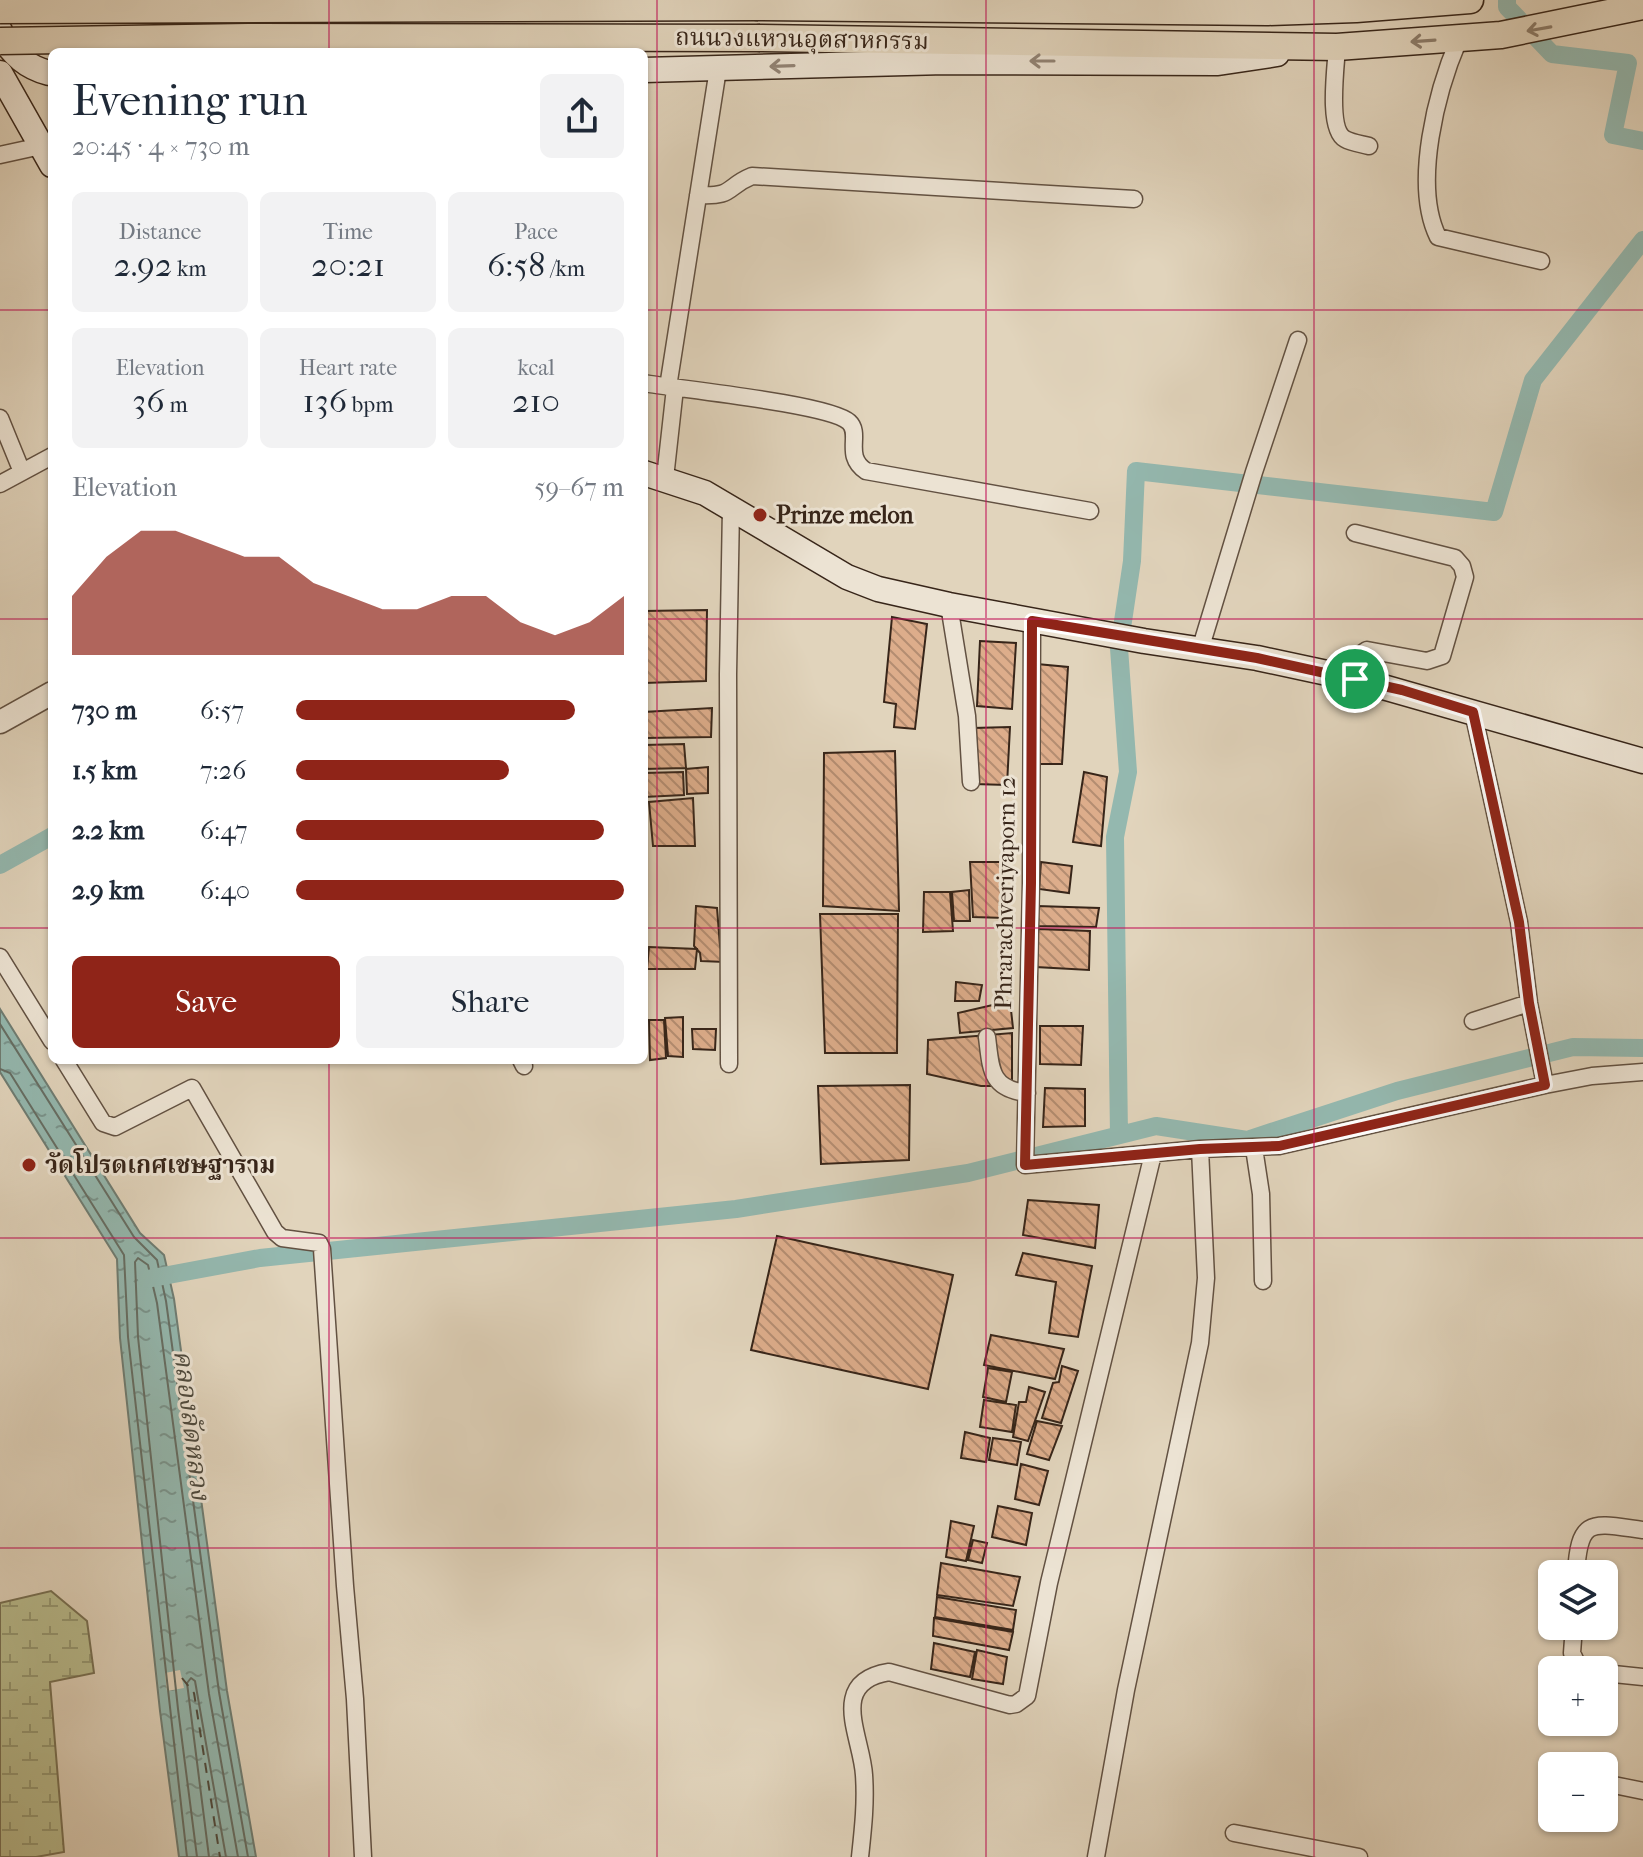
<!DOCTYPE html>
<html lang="en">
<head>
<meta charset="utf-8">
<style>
	body { margin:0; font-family:"IM FELL French Canon","Noto Serif Thai",serif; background:#f2f2f3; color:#1f2937; height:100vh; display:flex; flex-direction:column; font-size:30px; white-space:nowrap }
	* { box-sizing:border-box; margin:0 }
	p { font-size:26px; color:#747a83 }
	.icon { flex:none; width:44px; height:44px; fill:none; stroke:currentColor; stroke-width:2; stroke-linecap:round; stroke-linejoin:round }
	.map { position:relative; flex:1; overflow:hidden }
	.panel { position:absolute; left:48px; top:48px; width:600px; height:1016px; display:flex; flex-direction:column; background:#fff; border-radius:12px; box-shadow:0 2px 6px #0004 }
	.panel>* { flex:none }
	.tools { position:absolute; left:1538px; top:1560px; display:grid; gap:16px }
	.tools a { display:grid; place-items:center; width:80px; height:80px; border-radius:12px; background:#fff; box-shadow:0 2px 6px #0004; font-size:40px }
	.pin { position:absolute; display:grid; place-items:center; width:68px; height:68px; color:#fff; margin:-34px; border:4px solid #fff; border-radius:50%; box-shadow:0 2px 8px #0007 }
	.round { display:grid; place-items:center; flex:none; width:84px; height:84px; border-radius:12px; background:#f2f2f3 }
	.headline { display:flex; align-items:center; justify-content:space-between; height:136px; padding:0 24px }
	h1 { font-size:44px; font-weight:600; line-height:60px }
	.stats { display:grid; grid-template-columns:repeat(3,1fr); gap:12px; height:136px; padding:8px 24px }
	.stats div { display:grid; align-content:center; border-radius:12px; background:#f2f2f3; text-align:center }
	.stats b { font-size:34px; font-weight:600 }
	.stats small { font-size:22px; font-weight:400 }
	.stats p { font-size:22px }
	.chart { height:224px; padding:16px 24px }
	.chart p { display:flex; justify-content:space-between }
	.chart svg { width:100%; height:144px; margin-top:8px; fill:#8f2418; opacity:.7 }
	.cta { display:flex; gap:16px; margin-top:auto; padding:16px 24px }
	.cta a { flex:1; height:92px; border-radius:12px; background:#8f2418; color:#fff; font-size:32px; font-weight:600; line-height:92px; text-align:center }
	.cta a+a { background:#f2f2f3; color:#1f2937 }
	ul { padding:0 24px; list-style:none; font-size:26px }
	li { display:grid; grid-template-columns:128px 96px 1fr; align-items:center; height:60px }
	li i { height:20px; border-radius:10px; background:#8f2418 }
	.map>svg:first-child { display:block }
	.wetland { fill:url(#wetland-marsh); stroke:#787053; stroke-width:2 }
	.water { fill:url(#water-ripples); stroke:#6f7d73; stroke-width:2 }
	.pier { fill:#e1d4bc }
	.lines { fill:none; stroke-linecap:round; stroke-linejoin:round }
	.shore { stroke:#666e64; stroke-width:2 }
	.canal { stroke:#94b8af; stroke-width:18 }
	.ferry { stroke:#4e4a3e; stroke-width:2; stroke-dasharray:10 8; stroke-linecap:butt }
	.building { fill:url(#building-back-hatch); stroke:#372519; stroke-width:2 }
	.minor-casing { stroke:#625142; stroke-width:19 }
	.tertiary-casing { stroke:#625142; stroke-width:25 }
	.secondary-casing { stroke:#372519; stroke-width:27 }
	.primary-casing { stroke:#372519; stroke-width:29 }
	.minor { stroke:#ece3d3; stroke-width:16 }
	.tertiary { stroke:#ece3d3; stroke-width:22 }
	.secondary { stroke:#ece3d3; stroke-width:24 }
	.primary { stroke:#e1d4bc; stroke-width:26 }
	.primary-bridge-casing { stroke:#372519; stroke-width:29; stroke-linecap:butt }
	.primary-bridge { stroke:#e1d4bc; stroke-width:26 }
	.oneway { stroke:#8c7c6a }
	.oneway2 { stroke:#928476 }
	.route-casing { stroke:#fff; stroke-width:16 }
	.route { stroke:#8f2418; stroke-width:10 }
	.grid { fill:none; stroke:#c2185b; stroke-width:2; stroke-opacity:0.55 }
	.poi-dot { fill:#8f2418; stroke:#ece3d3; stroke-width:3 }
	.labels { text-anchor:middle; stroke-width:6; stroke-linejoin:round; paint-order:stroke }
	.street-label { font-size:24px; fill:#372519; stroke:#ece3d3 }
	.poi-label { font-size:24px; font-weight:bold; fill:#372519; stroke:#ece3d3; text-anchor:start }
	.water-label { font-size:26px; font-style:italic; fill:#4e4a3e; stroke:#ece3d3 }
</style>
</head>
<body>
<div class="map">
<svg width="1643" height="1857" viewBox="0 0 1643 1857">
	<defs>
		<pattern id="wetland-marsh" width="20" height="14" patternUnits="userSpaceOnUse" patternTransform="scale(2)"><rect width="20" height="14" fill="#b8bb8d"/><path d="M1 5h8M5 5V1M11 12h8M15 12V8" fill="none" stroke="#969872"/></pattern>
		<pattern id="water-ripples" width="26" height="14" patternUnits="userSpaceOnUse" patternTransform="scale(2)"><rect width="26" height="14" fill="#94b8af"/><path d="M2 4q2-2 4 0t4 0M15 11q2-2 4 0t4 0" fill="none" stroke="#7a958e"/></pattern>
		<pattern id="building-back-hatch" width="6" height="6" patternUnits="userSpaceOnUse" patternTransform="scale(2)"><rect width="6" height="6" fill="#ddad8b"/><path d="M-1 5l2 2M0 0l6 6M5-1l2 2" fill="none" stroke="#b48d71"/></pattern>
	</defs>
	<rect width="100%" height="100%" fill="#e1d4bc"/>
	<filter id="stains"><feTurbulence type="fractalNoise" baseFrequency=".0025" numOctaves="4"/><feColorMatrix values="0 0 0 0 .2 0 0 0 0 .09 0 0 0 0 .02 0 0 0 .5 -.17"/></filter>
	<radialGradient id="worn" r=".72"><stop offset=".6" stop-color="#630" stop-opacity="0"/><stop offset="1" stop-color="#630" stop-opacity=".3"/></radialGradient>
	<!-- wetland -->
	<path class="wetland" d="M51 1591 87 1621 94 1673 50 1682 64 1852 36 1857H0V1603Z"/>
	<!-- water -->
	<path class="water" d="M0 1009 140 1233 164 1255 174 1299 227 1691 256 1857H179L160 1711 120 1338 117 1259 0 1072Z"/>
	<!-- pier -->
	<path class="pier" d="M180 1670 184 1688 167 1691 165 1673Z"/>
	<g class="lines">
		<!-- shore -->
		<path class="shore" d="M0 1024 134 1237 157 1260 166 1301 219 1692 248 1857
			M0 1069 10 1073 124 1255 128 1337 187 1857
			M197 1857 178 1709 138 1337 135 1262 138 1258 148 1265 157 1303 209 1694 238 1857
			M209 1857 187 1683 191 1678 195 1681 226 1857"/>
		<!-- canal -->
		<path class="canal" d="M1507 0V7L1552 54 1628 63 1613 135 1643 141
			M0 865 52 836
			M1119 1135 1115 837 1128 772 1119 648 1132 561 1136 471 1494 512 1533 380 1643 240
			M147 1279 260 1258 736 1209 968 1173 1156 1126 1247 1140 1397 1091 1573 1047 1643 1048"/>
		<!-- ferry -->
		<path class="ferry" d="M182 1678 194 1693 220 1857"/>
	</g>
	<!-- building -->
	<path class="building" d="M707 610 706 681 644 683V611Z
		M892 617 927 624 915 729 894 727 896 704 884 702Z
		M980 641 1016 643 1012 709 977 706Z
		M1037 664 1068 667 1062 764H1035Z
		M712 708 711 737 645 738 644 712Z
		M1010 727 1007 785 974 784 973 728Z
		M684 744 686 768 644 769V745Z
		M895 751 899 911 823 906 824 753Z
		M708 767V793L687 794 686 769Z
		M683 772 684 795 644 797V773Z
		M1084 772 1107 777 1101 846 1073 842Z
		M693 798 695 846H653L649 802Z
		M970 862H1004L1005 918 973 917Z
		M1041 862 1072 866 1069 893 1039 889Z
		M969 890 970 921H954L952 892Z
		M924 892H950L953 931 923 932Z
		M696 906 717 908 720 946 725 962 701 961 700 953 694 946Z
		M1037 906 1099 908 1096 927 1036 926Z
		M820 914H898L897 1053H825Z
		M1038 929 1090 931 1089 970 1036 967Z
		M649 947 697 949 695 969H647Z
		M956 982 982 985 979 1001H955Z
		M1010 1001 1013 1028 960 1033 958 1013Z
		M683 1017V1057L668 1056 665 1018Z
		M649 1020H664L666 1058 650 1060Z
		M1040 1026H1083L1081 1065 1040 1064Z
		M692 1029H716L715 1050 693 1049Z
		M1012 1033V1086H981L927 1074 928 1040Z
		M910 1085 909 1160 821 1164 818 1086Z
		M1045 1088 1085 1089V1126L1043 1127Z
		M1028 1200 1099 1205 1095 1248 1023 1235Z
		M777 1236 953 1275 928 1389 751 1350Z
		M1023 1253 1092 1266 1078 1337 1049 1333 1056 1282 1016 1275Z
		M991 1335 1064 1349 1055 1379 984 1365Z
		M1062 1366 1078 1371 1061 1423 1042 1418 1053 1383 1059 1382Z
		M988 1368 1012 1372 1006 1402 983 1397Z
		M1029 1387 1045 1392 1028 1441 1013 1437 1019 1402H1026Z
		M984 1400 1016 1405 1012 1432 980 1427Z
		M1037 1421 1062 1426 1049 1460 1027 1454Z
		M965 1432 990 1438 986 1462 961 1458Z
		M993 1438 1021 1442 1017 1465 989 1460Z
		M1021 1464 1048 1471 1039 1505 1015 1499Z
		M998 1506 1032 1513 1026 1545 992 1537Z
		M951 1521 974 1526 966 1561 946 1557Z
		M973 1540 987 1543 982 1563 968 1560Z
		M941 1563 1020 1577 1013 1606 937 1595Z
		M937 1597 1016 1610 1013 1630 935 1617Z
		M934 1618 1013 1632 1009 1650 933 1636Z
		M934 1643 975 1652 970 1677 931 1669Z
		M977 1650 1007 1657 1003 1684 972 1679Z"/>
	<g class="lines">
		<defs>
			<path id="minor" d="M1459 39C1437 90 1412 184 1438 237L1541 261
				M1337 47C1336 66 1327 129 1345 139 1352 143 1362 144 1369 146
				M0 155 41 146
				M698 195C735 197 725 187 752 176L1134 199
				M644 383C678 389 830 404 849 422 862 434 843 456 866 471L1090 511
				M668 387 718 69
				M0 418 22 472
				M665 478 675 388
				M0 484 52 456
				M949 605 967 716 971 782
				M1032 621 1031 883 1025 1165 1200 1149 1279 1146 1545 1085 1592 1076 1643 1072
				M1200 650 1254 472 1298 340
				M1355 679 1361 654 1367 650 1427 661 1442 656 1465 577 1462 566 1455 558 1355 533
				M1473 712 1519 922 1529 1003 1545 1085
				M0 957 52 1041
				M1473 1021 1529 1003
				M987 1037C991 1069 990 1089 1027 1093
				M64 1060 103 1123 115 1127 192 1088 275 1232 282 1238 319 1243 322 1249 345 1586 355 1699 363 1857
				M521 1060 524 1066
				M729 1064 728 674 731 508
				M1254 1148 1261 1194 1263 1281
				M1576 1574C1579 1516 1592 1523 1643 1530
				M1574 1626 1572 1653 1579 1668 1585 1670
				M1604 1673 1643 1677
				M1550 1773H1552
				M1604 1783 1643 1791
				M1234 1833 1359 1857
				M860 1857C863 1829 866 1803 864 1775 862 1737 827 1682 889 1672L1010 1705 1016 1704 1027 1696 1049 1583 1153 1154
				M1096 1857 1126 1690 1200 1343 1206 1278 1200 1149"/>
			<path id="tertiary" d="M0 722 52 693"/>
			<path id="secondary" d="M0 31 1 36C14 55 26 67 49 73
				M644 70 945 62 1218 63 1277 54
				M0 73 52 165
				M644 473 705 493 847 577 878 589 949 605 1144 641 1257 658 1355 679 1643 761"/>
			<path id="primary" d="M758 7 1268 12 1356 9 1470 0
				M760 38 1337 47 1501 35 1643 6"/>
		</defs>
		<!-- minor casing -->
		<use href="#minor" class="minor-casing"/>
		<!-- tertiary casing -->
		<use href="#tertiary" class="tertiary-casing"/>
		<!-- secondary casing -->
		<use href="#secondary" class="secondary-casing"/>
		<!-- primary casing -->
		<use href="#primary" class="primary-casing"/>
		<!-- minor -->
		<use href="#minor" class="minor"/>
		<!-- tertiary -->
		<use href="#tertiary" class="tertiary"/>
		<!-- secondary -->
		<use href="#secondary" class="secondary"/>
		<!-- primary -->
		<use href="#primary" class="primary"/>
		<defs>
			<path id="primary-bridge" d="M0 10 758 7
				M0 41 248 37 760 38"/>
		</defs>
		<!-- primary-bridge casing -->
		<use href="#primary-bridge" class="primary-bridge-casing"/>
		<!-- primary-bridge -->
		<use href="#primary-bridge" class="primary-bridge"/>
	</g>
	<!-- one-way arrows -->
	<defs><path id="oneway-shaft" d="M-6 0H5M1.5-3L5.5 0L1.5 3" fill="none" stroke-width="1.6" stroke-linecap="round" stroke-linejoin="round" transform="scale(2)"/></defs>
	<g class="oneway">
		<use href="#oneway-shaft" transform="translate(1539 29) rotate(170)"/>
		<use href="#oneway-shaft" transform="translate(1423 41) rotate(176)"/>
	</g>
	<g class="oneway2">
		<use href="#oneway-shaft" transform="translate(1042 61) rotate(180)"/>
		<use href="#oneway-shaft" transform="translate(782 66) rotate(178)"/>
	</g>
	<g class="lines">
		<defs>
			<path id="route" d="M1032 621 1257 658 1402 690 1473 712 1519 922 1529 1003 1545 1085 1279 1146 1200 1149 1025 1165 1031 883Z"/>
		</defs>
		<!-- route casing -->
		<use href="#route" class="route-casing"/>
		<!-- route -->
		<use href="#route" class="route"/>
	</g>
	<!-- grid -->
	<path class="grid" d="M329 0V52M657 0V1857M986 0V1857M1314 0V1857M0 310H52M644 310H1643M0 619H52M644 619H1643M0 928H52M644 928H1643M329 1060V1857M0 1238H1643M0 1548H1643"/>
	<!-- markers -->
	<g class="poi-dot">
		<circle cx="760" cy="515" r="8"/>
		<circle cx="29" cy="1165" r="8"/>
	</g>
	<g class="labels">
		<!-- street labels -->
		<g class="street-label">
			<text transform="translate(802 39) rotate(1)" y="8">ถนนวงแหวนอุตสาหกรรม</text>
			<text transform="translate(1005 893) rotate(-89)" y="8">Phrarachveriyaporn 12</text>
		</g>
		<!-- poi labels -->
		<g class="poi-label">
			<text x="776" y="523">Prinze melon</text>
			<text x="45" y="1173">วัดโปรดเกศเชษฐาราม</text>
		</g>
		<!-- water labels -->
		<g class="water-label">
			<text transform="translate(192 1425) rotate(83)" y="9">คลองลัดหลวง</text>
		</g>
	</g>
	<rect width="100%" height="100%" filter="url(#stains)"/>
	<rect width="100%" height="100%" fill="url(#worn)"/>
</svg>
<div class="tools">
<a><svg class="icon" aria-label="layers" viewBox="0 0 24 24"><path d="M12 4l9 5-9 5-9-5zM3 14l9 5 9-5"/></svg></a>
<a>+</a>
<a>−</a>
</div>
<div class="pin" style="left:1355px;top:679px;background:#1e9e55"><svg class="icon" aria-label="arrive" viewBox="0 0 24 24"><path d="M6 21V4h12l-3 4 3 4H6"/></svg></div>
<section class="panel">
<div class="headline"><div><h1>Evening run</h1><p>20:45 · 4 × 730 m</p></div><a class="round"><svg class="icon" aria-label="share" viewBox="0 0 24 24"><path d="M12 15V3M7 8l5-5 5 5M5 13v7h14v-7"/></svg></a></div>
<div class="stats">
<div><p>Distance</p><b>2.92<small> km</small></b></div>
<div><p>Time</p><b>20:21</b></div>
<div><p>Pace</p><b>6:58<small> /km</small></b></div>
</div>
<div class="stats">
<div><p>Elevation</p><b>36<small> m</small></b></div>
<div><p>Heart rate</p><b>136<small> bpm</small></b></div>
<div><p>kcal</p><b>210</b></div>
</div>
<div class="chart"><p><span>Elevation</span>59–67 m</p>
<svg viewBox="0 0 160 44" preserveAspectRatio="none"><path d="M0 44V26L10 14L20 6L30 6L40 10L50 14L60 14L70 22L80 26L90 30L100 30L110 26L120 26L130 34L140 38L150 34L160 26V44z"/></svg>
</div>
<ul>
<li><b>730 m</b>6:57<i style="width:85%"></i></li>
<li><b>1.5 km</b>7:26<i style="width:65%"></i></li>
<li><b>2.2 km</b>6:47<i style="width:94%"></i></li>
<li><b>2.9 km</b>6:40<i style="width:100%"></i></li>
</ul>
<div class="cta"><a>Save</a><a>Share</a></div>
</section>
</div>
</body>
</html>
